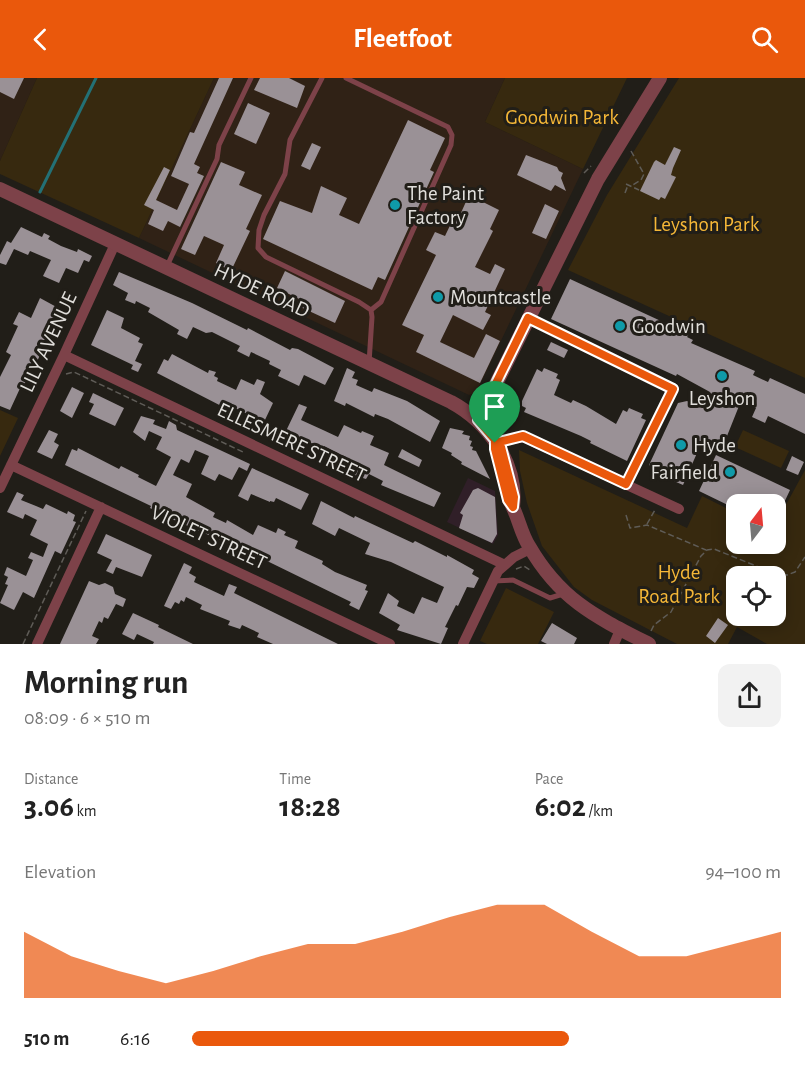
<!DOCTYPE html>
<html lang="en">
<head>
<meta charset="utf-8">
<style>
	body { margin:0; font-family:"Alegreya Sans",sans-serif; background:#f2f2f2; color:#222; height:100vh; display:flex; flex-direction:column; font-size:22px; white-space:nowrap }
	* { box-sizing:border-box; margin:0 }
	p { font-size:20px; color:#767676 }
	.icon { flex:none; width:33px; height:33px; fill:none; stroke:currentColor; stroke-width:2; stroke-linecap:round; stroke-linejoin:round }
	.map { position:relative; height:566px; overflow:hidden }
	.side { display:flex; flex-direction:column; background:#fff; flex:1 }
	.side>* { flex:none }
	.needle { width:39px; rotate:16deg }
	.buttons { position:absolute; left:726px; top:416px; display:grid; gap:12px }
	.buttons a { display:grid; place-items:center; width:60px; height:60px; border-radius:12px; background:#fff; box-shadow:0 3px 15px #0003; font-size:30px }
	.pin { position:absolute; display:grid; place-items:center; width:51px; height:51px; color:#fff; margin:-62px -26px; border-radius:50% 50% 50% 0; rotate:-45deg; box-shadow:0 0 6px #0007 }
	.pin .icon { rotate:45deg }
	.round { display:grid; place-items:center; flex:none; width:63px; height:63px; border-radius:12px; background:#f2f2f2 }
	.overview { display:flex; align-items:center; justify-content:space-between; height:102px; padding:0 24px }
	h1 { font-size:33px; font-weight:700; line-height:45px }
	.figures { display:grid; grid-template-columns:repeat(3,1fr); gap:9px; height:102px; padding:6px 24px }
	.figures div { display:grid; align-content:center }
	.figures b { font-size:30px; font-weight:700 }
	.figures small { font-size:16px; font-weight:400 }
	.figures p { font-size:16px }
	.chart { height:168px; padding:12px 24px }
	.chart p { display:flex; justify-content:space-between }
	.chart svg { width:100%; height:108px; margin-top:6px; fill:#ea580c; opacity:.7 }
	ul { padding:0 24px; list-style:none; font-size:20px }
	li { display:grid; grid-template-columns:96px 72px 1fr; align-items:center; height:45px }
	li i { height:15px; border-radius:8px; background:#ea580c }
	header { display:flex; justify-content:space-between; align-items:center; height:78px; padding:0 24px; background:#ea580c; color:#fff; font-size:27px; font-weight:700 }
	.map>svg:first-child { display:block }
	.commercial { fill:#301f28 }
	.industrial { fill:#302216 }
	.green { fill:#37290f; fill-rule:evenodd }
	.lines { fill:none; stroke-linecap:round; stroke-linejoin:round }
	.stream { stroke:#237075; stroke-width:3 }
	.building { fill:#9a9196 }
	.path { stroke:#5f5c57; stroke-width:1.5; stroke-dasharray:6 3; stroke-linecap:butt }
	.service { stroke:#7d4249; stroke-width:5 }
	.minor { stroke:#7d4249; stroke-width:10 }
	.tertiary { stroke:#7d4249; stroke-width:14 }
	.route-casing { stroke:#fff; stroke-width:12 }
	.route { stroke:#ea580c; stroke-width:8 }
	.culture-dot { fill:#0f9aa8; stroke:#211e18; stroke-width:2 }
	.labels { text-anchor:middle; stroke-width:6; stroke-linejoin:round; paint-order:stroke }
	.park-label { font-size:21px; fill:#f5b737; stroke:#211e18 }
	.poi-label { font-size:21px; fill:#e1dfdb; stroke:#211e18; text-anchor:start }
	.street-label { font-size:21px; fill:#e1dfdb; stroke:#211e18 }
</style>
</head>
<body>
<header><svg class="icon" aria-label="back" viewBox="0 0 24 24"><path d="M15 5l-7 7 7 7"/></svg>Fleetfoot<svg class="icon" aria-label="search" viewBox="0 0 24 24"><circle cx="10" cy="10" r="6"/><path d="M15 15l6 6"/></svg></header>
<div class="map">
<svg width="805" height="566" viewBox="0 0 805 566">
	<rect width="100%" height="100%" fill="#211e18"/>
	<!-- commercial -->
	<path class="commercial" d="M468 400 495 413 498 457 493 466 447 444Z"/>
	<!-- industrial -->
	<path class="industrial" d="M0 0H37L0 83Z
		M214 0H505L485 44 583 91 476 315 469 317 139 160Z"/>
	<!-- green -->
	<path class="green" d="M37 0H214L139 160 0 96V83Z
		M505 0H627L583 91 485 44Z
		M679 0H805V300L568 192 607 117Z
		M0 332 18 340 0 378Z
		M743 352 789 373 781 390 735 369Z
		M519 372 687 450 702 418 736 435V465H776V445L805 392V566H767L737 549 728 566H677L592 522 574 509 542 468 527 425 520 393ZM736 498H776V537H736Z
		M506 510 554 534 538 566H487L480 563Z"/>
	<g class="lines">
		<!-- stream -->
		<path class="stream" d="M40 114 96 0"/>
	</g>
	<!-- building -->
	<path class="building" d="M0 0H24L14 21 0 14Z
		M219 0H233L194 86 200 89 197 95 204 98 180 149 168 143 163 153 148 146 154 132 144 127 164 89 170 92 156 122 177 132 189 106 171 98 190 54 194 55Z
		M260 0H289L305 8 297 30 254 12Z
		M248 25 270 35 256 66 234 56Z
		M408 42 445 60 430 92 434 94 385 202 378 199 372 212 263 161 280 123 312 135 321 108 347 120 339 137 359 146Z
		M312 65 321 69 310 92 301 88Z
		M674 69 681 72 673 90 671 97 676 99 665 121 661 119 659 122 640 113 654 84 656 82 665 87Z
		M526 77 557 89 559 93 563 95 561 100 566 113 555 107 551 113 517 97Z
		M221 84 245 94 239 107 262 117 246 151 250 153 231 193 216 185 224 167 204 158 195 177 181 171Z
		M469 117 499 132 490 151 493 153 475 189 490 196 495 186 505 191 485 234 491 237 483 252 453 237 440 264 474 280 486 256 500 263 480 305 416 274 424 257 402 247 436 177 426 172 435 154 445 158 456 135 460 137Z
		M545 126 559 133 546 161 532 155Z
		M21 149 42 159 44 155 50 158 48 161 61 168 77 174 78 171 92 178 89 184 84 182 78 195 66 190 59 205 43 198 51 182 30 173 28 177 14 171 6 187 0 185V177L7 163 11 165Z
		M285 193 345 223 335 245 296 227 299 221 277 210Z
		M119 194 192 225 247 252 248 250 290 272 292 270 298 271 334 290 325 307 304 297 299 308 278 298 281 292 269 286 270 283 251 274 249 279 237 273 240 268 212 254 206 255 193 249 187 261 177 256 179 252 148 234 150 230 136 223 135 226 125 222 128 215 113 207Z
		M570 201 689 256 687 259 693 262 691 265 755 293 753 297 768 304 770 300 805 316V356L768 338 765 345 752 339 756 330 741 323 723 368 704 359 683 407 651 393 652 389 649 387 678 325 687 323 703 330 710 314 677 296 676 298 551 241Z
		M40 220 62 232 53 256 50 255 35 288 33 287 24 307 22 306 10 332 0 328V299L11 277 6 274 18 248 13 246 19 234 31 240Z
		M107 232 124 240 121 250 140 260 138 264 143 266 135 283 142 286 138 294 131 291 133 287 91 267Z
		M551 264 568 272 564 280 547 272Z
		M172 276 208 295 209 292 216 294 214 298 218 300 217 303 236 312 241 301 254 307 257 301 265 304 260 316 273 325 264 344 235 330 233 334 157 295 164 281 168 283Z
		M347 290 355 294 352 300 358 302 356 307 372 314 374 310 407 323 440 343 430 364 388 341 375 336 374 339 346 325 345 328 334 323Z
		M544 290 558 296 556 300 560 302 554 317 571 325 573 322 586 328 616 346 623 332 627 334 629 330 643 336 641 340 646 342 627 383 590 365 591 363 581 358 524 334 526 330 522 328V323L537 291 542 294Z
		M72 309 84 315 72 340 60 333Z
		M93 315 124 330 115 348 89 336 94 326 89 324Z
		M299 326 307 329 301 342 323 352 338 359 344 347 361 355 362 353 374 358 370 367 389 375 384 387 441 415 434 429 381 407 383 403 369 396 366 401 347 395 351 388 343 384 346 379 324 368 321 375 314 371 316 367 292 358 293 356 286 353Z
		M141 338 155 342 153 346 166 351 169 343 176 347 177 352 250 386 247 393 239 389 232 402 219 396 215 403 201 396 209 378 195 372 189 385 181 381 173 397 192 406 186 419 215 435 213 439 226 445 227 442 253 457 258 447 276 455 278 450 286 454 284 457 298 463 295 470 323 483 322 486 335 494 367 507 365 512 368 513 359 532 349 527 351 524 265 482 242 473 239 480 230 476 234 468 165 438 150 430 151 428 65 387 72 371 77 373 78 370 119 391 121 388 139 397 138 399 156 408 171 379 156 371 162 359 149 353 145 363 133 354Z
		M450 350 464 353 462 356 470 358 469 362 472 363 470 368 473 369 472 372 476 373 490 401 461 386 462 384 451 377 452 375 442 370Z
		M49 352 58 356 54 364 59 367 52 381 37 374Z
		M402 371 422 382 419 389 398 379Z
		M716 377 790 412 776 442V426H736V431L699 413Z
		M792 378 804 384 798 397 786 392Z
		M252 390 309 416 301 432 276 420 274 424 270 423V424L251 416 248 423 238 418Z
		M478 410 495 419 497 456 492 465 459 450 463 437 460 435 473 412Z
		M17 414 24 417 21 422 36 428 43 431 46 426 67 436 68 433 75 437 73 443 76 444 61 476 55 473 34 520 23 514 14 532 0 525 8 507 5 506 8 499 4 497 7 489 26 498 33 482 28 480 31 474 43 479 48 466 30 457 37 442 25 436 23 441 7 434Z
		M321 423 354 440 355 438 413 465 415 463 447 479V477L474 492 472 496 479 500 474 510 467 509 458 528 456 527 445 549 448 550 441 566 397 552 400 547 379 535 388 515 399 523 397 528 414 536 422 519 437 525 444 509 391 484 365 476 370 465 339 450 335 458 312 446Z
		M106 456 152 477 142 499 116 489 113 496 106 493 112 482 97 475Z
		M184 485 192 489 189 495 196 499 194 504 224 518 229 506 237 509 234 515 338 566H273L257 559 259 555 242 547 240 551 228 547 230 543 200 531 202 527 186 519 184 524 181 522 179 526 175 524 171 531 164 528Z
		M89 503 99 507 105 505 113 509 115 516 126 521 123 529 116 526 108 541 104 539 102 545 99 543 92 558 99 561 96 566H60Z
		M133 535 159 547 158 549 193 566H153L154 564 137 556 134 562 122 556Z
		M718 540 728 547 715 565 706 558Z
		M552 545 577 560 574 566H547L541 563Z"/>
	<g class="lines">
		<!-- path -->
		<path class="path" d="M631 73 644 96 641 102 631 108
			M584 95 591 88
			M626 106 639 112
			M625 115 628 107
			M66 296 74 294 243 374
			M626 437 630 450 647 447 706 472
			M647 446 655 432
			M516 491 524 488 530 492
			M651 553 654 547 671 534 701 478 707 472 714 471 776 496 787 497 795 494 805 479
			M23 566 86 433"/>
		<!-- service -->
		<path class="service" d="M322 0 290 62 285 96 264 137 259 152 258 170 266 179 359 224 371 232 372 239 369 285
			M346 0 448 49 452 57 451 67 381 224 371 232
			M167 188 217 81 219 67 251 0
			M529 241 673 311 626 406
			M493 503 513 502 550 520 563 516"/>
		<!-- minor -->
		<path class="minor" d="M64 277 503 486
			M495 365 523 359 679 431
			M11 387 390 566
			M0 410 64 277 115 166
			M37 566 101 429
			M463 566 498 493 514 479 530 471
			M614 566 620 552"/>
		<!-- tertiary -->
		<path class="tertiary" d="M0 111 451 324C488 344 518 385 513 429
			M478 342 598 101 660 0
			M509 422C518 436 520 454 529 468 560 522 596 539 649 566"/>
	</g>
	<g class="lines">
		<defs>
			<path id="route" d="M495 365V371L508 422 513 429 514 419 501 369 478 342 528 240 673 311 626 406 523 358 495 365"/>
		</defs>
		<!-- route casing -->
		<use href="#route" class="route-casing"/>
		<!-- route -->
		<use href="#route" class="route"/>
	</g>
	<!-- markers -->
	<g class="culture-dot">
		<circle cx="395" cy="127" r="6"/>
		<circle cx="438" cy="219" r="6"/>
		<circle cx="620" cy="248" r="6"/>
		<circle cx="722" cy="298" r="6"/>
		<circle cx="681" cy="367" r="6"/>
		<circle cx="730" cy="394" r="6"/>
	</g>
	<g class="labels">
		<!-- park labels -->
		<g class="park-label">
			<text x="562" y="46">Goodwin Park</text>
			<text x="706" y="153">Leyshon Park</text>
			<text x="679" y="501">Hyde<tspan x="679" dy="24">Road Park</tspan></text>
		</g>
		<!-- poi labels -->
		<g class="poi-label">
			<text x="407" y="122">The Paint<tspan x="407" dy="24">Factory</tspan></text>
			<text x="450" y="226">Mountcastle</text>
			<text x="632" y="255">Goodwin</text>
			<text x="722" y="327" text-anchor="middle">Leyshon</text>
			<text x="693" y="374">Hyde</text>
			<text x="718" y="401" text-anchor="end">Fairfield</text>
		</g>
		<!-- street labels -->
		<g class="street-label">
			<text transform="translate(262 212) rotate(25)" y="7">HYDE ROAD</text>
			<text transform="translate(48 264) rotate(-65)" y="7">LILY AVENUE</text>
			<text transform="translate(292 364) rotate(25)" y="7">ELLESMERE STREET</text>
			<text transform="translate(209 459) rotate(25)" y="7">VIOLET STREET</text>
		</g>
	</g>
</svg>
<div class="buttons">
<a><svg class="needle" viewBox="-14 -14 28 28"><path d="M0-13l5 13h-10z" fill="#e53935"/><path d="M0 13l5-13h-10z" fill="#767676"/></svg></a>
<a><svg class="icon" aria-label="locate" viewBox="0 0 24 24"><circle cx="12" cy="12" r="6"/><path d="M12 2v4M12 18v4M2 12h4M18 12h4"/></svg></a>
</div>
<div class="pin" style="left:495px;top:365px;background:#1e9e55"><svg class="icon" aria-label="arrive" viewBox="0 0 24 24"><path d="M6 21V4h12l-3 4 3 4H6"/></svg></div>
</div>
<section class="side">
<div class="overview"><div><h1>Morning run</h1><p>08:09 · 6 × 510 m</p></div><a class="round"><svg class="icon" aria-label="share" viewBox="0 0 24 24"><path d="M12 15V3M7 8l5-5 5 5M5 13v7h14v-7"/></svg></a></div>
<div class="figures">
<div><p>Distance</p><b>3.06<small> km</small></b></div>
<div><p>Time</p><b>18:28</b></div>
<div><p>Pace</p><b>6:02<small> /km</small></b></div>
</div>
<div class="chart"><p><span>Elevation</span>94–100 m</p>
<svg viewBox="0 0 160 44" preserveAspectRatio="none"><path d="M0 44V17L10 27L20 33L30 38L40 33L50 27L60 22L70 22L80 17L90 11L100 6L110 6L120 17L130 27L140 27L150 22L160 17V44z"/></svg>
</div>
<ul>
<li><b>510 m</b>6:16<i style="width:64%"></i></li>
</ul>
</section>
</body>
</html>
